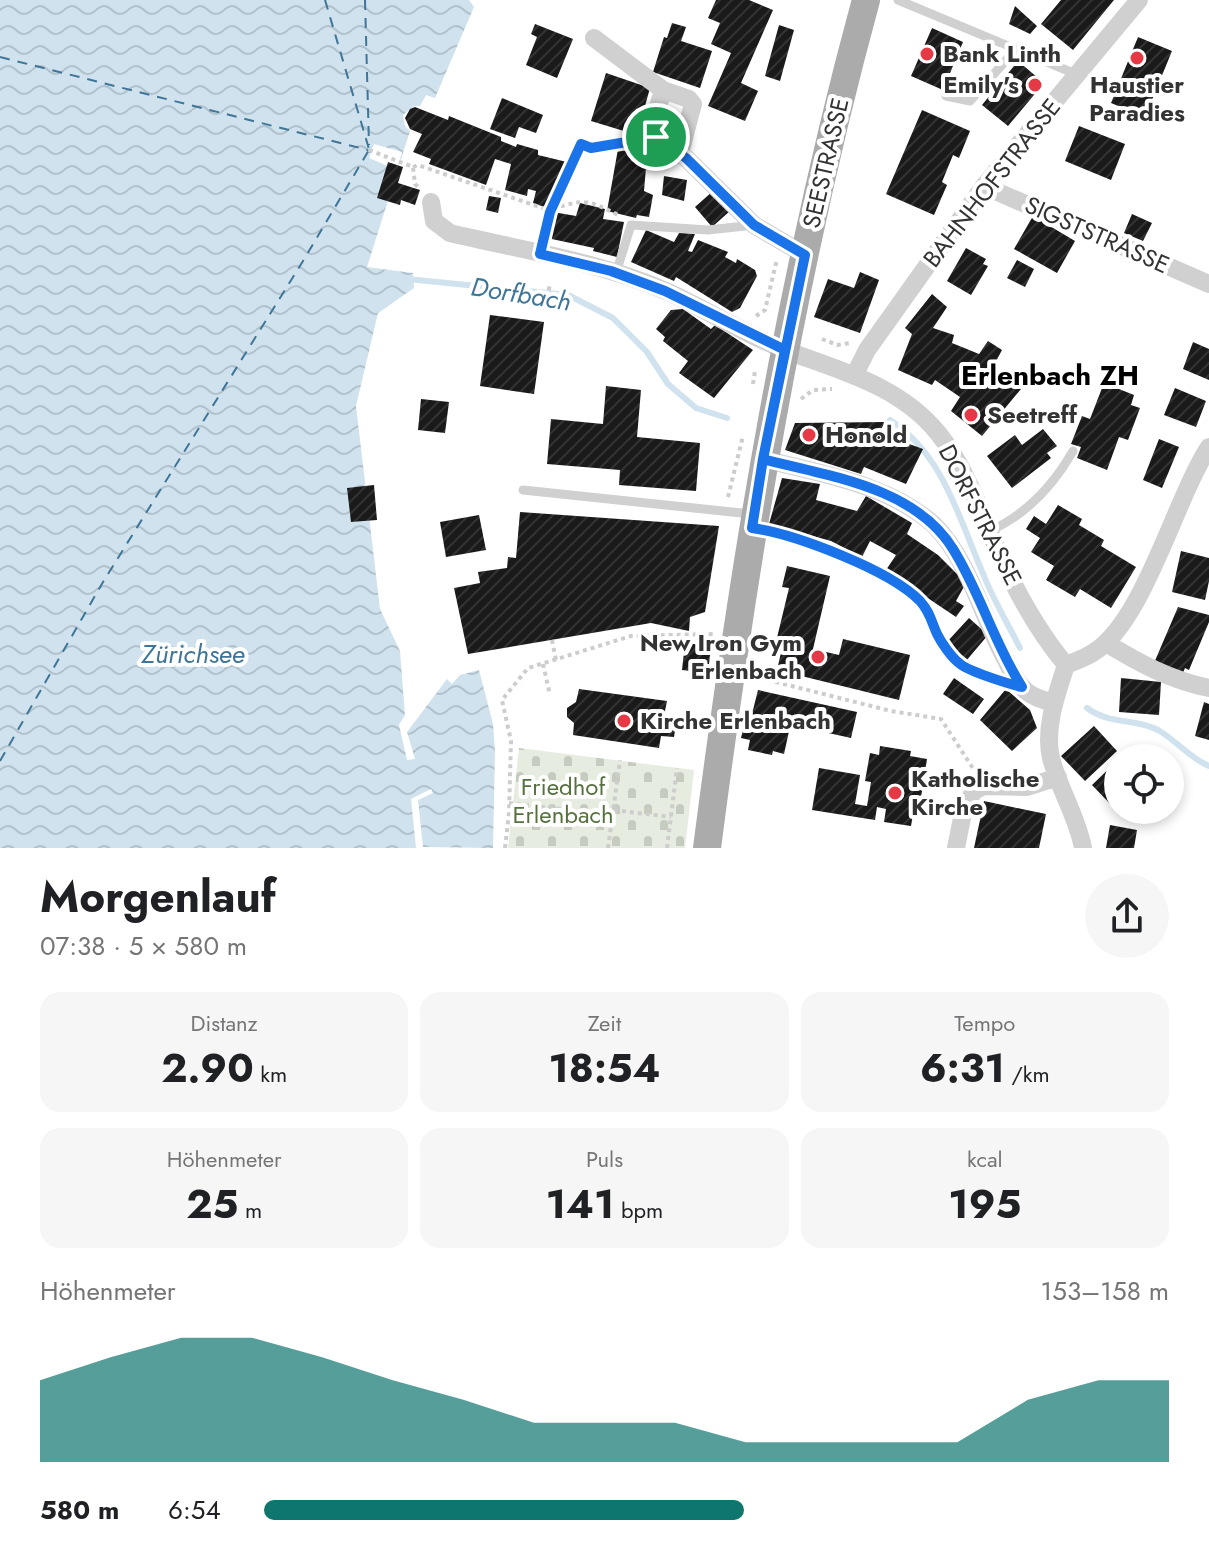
<!DOCTYPE html>
<html lang="de">
<head>
<meta charset="utf-8">
<style>
	body { margin:0; font-family:Jost,sans-serif; background:#f6f6f6; color:#202124; height:100vh; display:flex; flex-direction:column; font-size:30px; white-space:nowrap }
	* { box-sizing:border-box; margin:0 }
	p { font-size:26px; color:#757577 }
	.icon { flex:none; width:44px; height:44px; fill:none; stroke:currentColor; stroke-width:2; stroke-linecap:round; stroke-linejoin:round }
	.map { position:relative; height:848px; overflow:hidden }
	.side { display:flex; flex-direction:column; background:#fff; flex:1 }
	.side>* { flex:none }
	.fabs { position:absolute; left:1104px; top:744px; display:grid; gap:16px }
	.fabs a { display:grid; place-items:center; width:80px; height:80px; border-radius:50%; background:#fff; box-shadow:0 4px 12px #0003; font-size:40px }
	.pin { position:absolute; display:grid; place-items:center; width:68px; height:68px; color:#fff; margin:-34px; border:4px solid #fff; border-radius:50%; box-shadow:0 2px 8px #0007 }
	.round { display:grid; place-items:center; flex:none; width:84px; height:84px; border-radius:42px; background:#f6f6f6 }
	.overview { display:flex; align-items:center; justify-content:space-between; height:136px; padding:0 40px }
	h1 { font-size:44px; font-weight:700; line-height:60px }
	.figures { display:grid; grid-template-columns:repeat(3,1fr); gap:12px; height:136px; padding:8px 40px }
	.figures div { display:grid; align-content:center; border-radius:20px; background:#f6f6f6; text-align:center }
	.figures b { font-size:40px; font-weight:700 }
	.figures small { font-size:22px; font-weight:400 }
	.figures p { font-size:22px }
	.chart { height:224px; padding:16px 40px }
	.chart p { display:flex; justify-content:space-between }
	.chart svg { width:100%; height:144px; margin-top:8px; fill:#0f766e; opacity:.7 }
	ul { padding:0 40px; list-style:none; font-size:26px }
	li { display:grid; grid-template-columns:128px 96px 1fr; align-items:center; height:60px }
	li i { height:20px; border-radius:10px; background:#0f766e }
	.map>svg:first-child { display:block }
	.cemetery { fill:url(#cemetery-stones) }
	.water { fill:url(#water-waves) }
	.pier { fill:#fff }
	.lines { fill:none; stroke-linecap:round; stroke-linejoin:round }
	.stream { stroke:#cfe2ee; stroke-width:6 }
	.ferry { stroke:#3f7597; stroke-width:2; stroke-dasharray:10 8; stroke-linecap:butt }
	.building { fill:url(#building-hatch) }
	.path { stroke:#cdcdcd; stroke-width:4; stroke-dasharray:4 4; stroke-linecap:butt }
	.lane { stroke:#d0d0d0; stroke-width:9 }
	.street { stroke:#d0d0d0; stroke-width:18 }
	.primary { stroke:#ababab; stroke-width:28 }
	.route-casing { stroke:#fff; stroke-width:16 }
	.route { stroke:#1a73e8; stroke-width:10 }
	.poi-dot { fill:#e63946; stroke:#fff; stroke-width:3 }
	.labels { text-anchor:middle; stroke-width:8; stroke-linejoin:round; paint-order:stroke }
	.poi-label { font-size:24px; font-weight:bold; fill:#333; stroke:#fff; text-anchor:start }
	.street-label { font-size:24px; fill:#333; stroke:#fff }
	.park-label { font-size:24px; fill:#56703f; stroke:#fff }
	.water-label { font-size:26px; font-style:italic; fill:#3f7597; stroke:#fff }
	.quarter-label { font-size:28px; font-weight:bold; fill:#000; stroke:#fff }
</style>
</head>
<body>
<div class="map">
<svg width="1209" height="848" viewBox="0 0 1209 848">
	<defs>
		<pattern id="cemetery-stones" width="16" height="16" patternUnits="userSpaceOnUse" patternTransform="scale(2)"><rect width="16" height="16" fill="#e6ecdf"/><path d="M2 7V4a2 2 0 0 1 4 0v3zM10 15v-3a2 2 0 0 1 4 0v3z" fill="#c6cbc0"/></pattern>
		<pattern id="water-waves" width="16" height="10" patternUnits="userSpaceOnUse" patternTransform="scale(2)"><rect width="16" height="10" fill="#cfe2ee"/><path d="M0 5q4-4 8 0t8 0" fill="none" stroke="#b2c2cd"/></pattern>
		<pattern id="building-hatch" width="6" height="6" patternUnits="userSpaceOnUse" patternTransform="scale(2)"><rect width="6" height="6" fill="#1a1a1a"/><path d="M-1 1l2-2M0 6l6-6M5 7l2-2" fill="none" stroke="#333"/></pattern>
	</defs>
	<rect width="100%" height="100%" fill="#fff"/>
	<!-- cemetery -->
	<path class="cemetery" d="M519 748 694 770 685 848H508Z"/>
	<!-- water -->
	<path class="water" d="M0 0H469L474 7 435 98 426 95 420 106H414L403 115 405 126 410 131 367 267 413 273 414 288 378 313 356 406 380 609 400 651 405 715 399 725 407 760 415 759 407 732 447 679 452 684 460 675 479 670 493 724 495 751 493 848 423 847 418 800 433 793 431 789 411 799 416 848H0Z"/>
	<!-- pier -->
	<path class="pier" d="M374 144 402 152 397 170 369 158Z"/>
	<g class="lines">
		<!-- stream -->
		<path class="stream" d="M407 279 568 295 613 318 647 352 668 384 696 408 727 418
			M890 420C944 455 959 519 984 576 994 601 1008 624 1020 648
			M1087 708C1110 725 1135 718 1158 730 1176 740 1189 758 1209 766"/>
		<!-- ferry -->
		<path class="ferry" d="M325 0 369 149
			M365 0 369 145
			M0 57 368 150
			M0 761 103 582 303 261 369 150"/>
	</g>
	<!-- building -->
	<path class="building" d="M716 0H749L773 10 741 83 758 91 745 121 708 106 731 53 711 44 720 23 708 18Z
		M1061 0H1114L1073 50 1041 24Z
		M1015 6 1037 26 1030 34 1009 24Z
		M672 23 686 27 681 41 712 51 700 88 653 72 664 37 667 38Z
		M535 24 573 39 557 78 526 65 537 37 531 34Z
		M779 25 794 30 780 81 765 76Z
		M932 28 963 42 943 90 911 76Z
		M1138 37 1172 51 1145 117 1111 103Z
		M1018 61 1044 83 1008 126 982 105Z
		M606 73 650 88 637 135 591 121Z
		M502 98 543 115 536 133 519 127 515 138 490 129Z
		M415 107 448 120 449 116 501 137V141L516 147 517 144 538 150V155L571 163 566 180H562L555 197H553L550 209 533 203 536 191 528 189 527 196 505 190 511 164 495 159 486 185 429 164 431 159 413 152 422 134 410 129 405 118 410 109Z
		M922 110 970 131 959 158 953 155 942 182 947 185 934 215 886 194Z
		M1079 126 1125 144 1111 180 1065 161Z
		M618 149 647 156 644 191 653 195 649 217 637 215 636 218 607 211Z
		M388 162 403 167 398 183 420 190 415 205 401 200 400 205 377 198Z
		M664 176 687 180 684 201 662 195Z
		M713 191 730 211 712 227 695 207Z
		M489 196 501 198 498 213 486 210Z
		M580 203 605 209 603 219 624 222 617 257 593 251 594 248 547 238 553 212 576 216Z
		M1132 214 1152 223 1143 241 1124 233Z
		M1033 216 1075 241 1057 273 1014 249Z
		M646 230 674 242 679 233 695 234 688 251 692 252 698 240 728 252 725 257 736 263 737 259 755 270 757 276 740 308 732 312 676 277 674 281 631 262Z
		M966 248 986 259 983 264 988 266 971 295 947 281Z
		M1017 260 1034 269 1025 287 1007 278Z
		M860 272 879 280 860 333 814 317 828 279 854 288Z
		M932 294 947 307 933 328 954 335 952 343 979 354 988 341 1002 350 993 367 1021 389 982 436 951 411 960 397 935 380 932 385 898 370 912 334 905 328Z
		M683 309 711 329 715 325 753 350 714 398 679 373 688 361 663 341 665 337 656 329 671 310Z
		M490 315 544 322 534 394 480 386Z
		M1193 342 1209 349V380L1183 369Z
		M1104 383 1134 395 1131 405 1140 408 1128 440 1119 437 1107 470 1077 458 1081 447 1071 444 1082 416 1090 419Z
		M606 386 641 390 637 437 700 443 696 491 619 485 620 470 547 464 551 419 603 424Z
		M1175 388 1206 401 1196 427 1164 415Z
		M421 399 449 402 445 433 418 430Z
		M885 422 879 433 923 449 906 484 864 467 861 474 785 450 795 423Z
		M1043 429 1057 446 1047 453 1051 458 1012 488 987 456 1015 435 1022 445Z
		M1159 439 1179 447 1162 488 1143 480Z
		M782 478 820 484 816 500 857 511 866 496 912 523 907 534 938 555 966 583 956 601 964 606 956 617 886 570 896 555 870 541 862 557 831 541 769 524Z
		M374 485 377 520 351 522 347 488Z
		M1058 505 1082 519 1079 525 1104 540 1101 546 1136 567 1111 608 1080 589 1075 597 1046 580 1054 566 1031 552 1040 538 1026 529 1034 516 1046 524Z
		M520 512 719 526 705 612 690 617 689 631 651 623 468 654 454 588 480 583 478 572 507 568 508 557 516 558Z
		M479 515 486 550 446 557 440 522Z
		M1181 551 1209 558V581L1205 600 1172 592Z
		M787 566 830 576 813 649 839 655 843 639 910 655 899 700 777 670 782 648 775 646 789 588 782 587Z
		M1178 607 1209 615V622L1189 670 1185 668 1182 675 1154 663Z
		M969 618 988 635 966 661 946 643Z
		M685 643 711 646 708 673 682 670Z
		M954 678 984 699 973 714 943 694Z
		M1121 678 1161 682 1159 715 1119 712Z
		M579 689 667 701 664 716 677 718 674 737 661 736 659 748 573 735 574 723 567 717V708L576 702Z
		M1006 689 1030 710 1037 728 1012 751 980 720Z
		M758 690 857 712 851 738 806 728 807 721 792 718 784 754 773 751 772 755 748 750 750 740 741 738 748 708 753 710Z
		M1204 702 1209 704V740L1195 736Z
		M1094 726 1117 751 1085 781 1061 756Z
		M880 746 911 751 910 756 927 759 920 804 915 803 911 826 884 822 886 809 877 807 875 820 812 810 819 768 860 775 855 804 867 806 871 782 865 781 870 753 879 755Z
		M1132 746 1144 758H1120Z
		M1118 760V806L1115 809 1092 785Z
		M984 801 1046 814 1039 848H974Z
		M1110 825 1137 830 1134 848H1106Z"/>
	<g class="lines">
		<!-- path -->
		<path class="path" d="M369 150 413 167 415 184 419 188
			M413 167 418 165 551 211
			M553 209C586 198 588 200 620 216
			M544 237 550 212 581 144 591 148 638 140
			M546 306 550 283
			M756 316 765 310 777 259
			M822 339 837 345 850 343
			M753 384 755 371
			M801 399 813 390 832 389
			M728 497 743 436
			M776 533C816 543 892 572 920 602 930 612 931 622 937 634 949 661 967 667 993 677
			M552 640 556 660
			M543 664 550 695
			M752 676 891 711 941 719 974 770
			M509 803 613 815
			M614 810 671 817
			M505 848 509 813 511 741 502 700 528 668 631 636 714 634
			M608 848 620 760
			M667 848 677 768"/>
		<!-- lane -->
		<path class="lane" d="M898 0 1078 75
			M946 96 970 101 1015 50
			M616 273 631 225 708 230 754 225
			M523 490 751 514
			M990 531C1027 514 1053 486 1073 451"/>
		<!-- street -->
		<path class="street" d="M594 38 663 90 652 127 656 137 686 158 754 225 805 255
			M663 90 689 99 693 104 680 153
			M984 186 1209 284
			M431 202 434 221 450 233C521 250 598 261 666 291 706 309 744 334 785 350 840 371 899 385 938 433 967 469 982 515 1000 556 1018 595 1039 633 1066 665
			M855 374 867 350 984 186 1139 0
			M763 459C821 474 889 484 934 525 968 558 983 619 1006 660 1011 671 1017 683 1026 691 1034 698 1044 700 1054 703
			M1106 643C1139 663 1170 680 1209 688
			M1066 665C1075 661 1086 658 1094 652 1144 621 1175 499 1209 447
			M1066 665C1057 694 1044 727 1051 758 1059 789 1077 816 1083 848
			M956 848 964 808 974 791 984 786 1027 787 1058 777"/>
		<!-- primary -->
		<path class="primary" d="M707 848C744 562 790 278 866 0"/>
	</g>
	<g class="lines">
		<defs>
			<path id="route" d="M656 137 686 158 754 225 805 255 763 459 752 528C795 534 890 570 920 601 930 612 931 621 937 634 941 642 951 657 959 663 967 671 1009 684 1022 687 994 643 980 592 953 549 915 487 828 476 763 459L785 350 665 291 611 271 540 254 550 212 581 144 591 148 656 137"/>
		</defs>
		<!-- route casing -->
		<use href="#route" class="route-casing"/>
		<!-- route -->
		<use href="#route" class="route"/>
	</g>
	<!-- markers -->
	<g class="poi-dot">
		<circle cx="927" cy="54" r="8"/>
		<circle cx="1137" cy="58" r="8"/>
		<circle cx="1035" cy="85" r="8"/>
		<circle cx="971" cy="415" r="8"/>
		<circle cx="809" cy="435" r="8"/>
		<circle cx="818" cy="657" r="8"/>
		<circle cx="624" cy="721" r="8"/>
		<circle cx="895" cy="793" r="8"/>
	</g>
	<g class="labels">
		<!-- poi labels -->
		<g class="poi-label">
			<text x="943" y="62">Bank Linth</text>
			<text x="1019" y="93" text-anchor="end">Emily's</text>
			<text x="1137" y="93" text-anchor="middle">Haustier<tspan x="1137" dy="28">Paradies</tspan></text>
			<text x="987" y="423">Seetreff</text>
			<text x="825" y="443">Honold</text>
			<text x="802" y="651" text-anchor="end">New Iron Gym<tspan x="802" dy="28">Erlenbach</tspan></text>
			<text x="640" y="729">Kirche Erlenbach</text>
			<text x="911" y="787">Katholische<tspan x="911" dy="28">Kirche</tspan></text>
		</g>
		<!-- street labels -->
		<g class="street-label">
			<text transform="translate(826 163) rotate(-77)" y="8">SEESTRASSE</text>
			<text transform="translate(992 183) rotate(-52)" y="8">BAHNHOFSTRASSE</text>
			<text transform="translate(1097 235) rotate(24)" y="8">SIGSTSTRASSE</text>
			<text transform="translate(980 515) rotate(63)" y="8">DORFSTRASSE</text>
		</g>
		<!-- park labels -->
		<g class="park-label">
			<text x="563" y="795">Friedhof<tspan x="563" dy="28">Erlenbach</tspan></text>
		</g>
		<!-- water labels -->
		<g class="water-label">
			<text transform="translate(521 294) rotate(9)" y="9">Dorfbach</text>
			<text x="193" y="663">Zürichsee</text>
		</g>
		<!-- quarter labels -->
		<g class="quarter-label">
			<text x="1050" y="385">Erlenbach ZH</text>
		</g>
	</g>
</svg>
<div class="fabs">
<a><svg class="icon" aria-label="locate" viewBox="0 0 24 24"><circle cx="12" cy="12" r="6"/><path d="M12 2v4M12 18v4M2 12h4M18 12h4"/></svg></a>
</div>
<div class="pin" style="left:656px;top:137px;background:#1e9e55"><svg class="icon" aria-label="arrive" viewBox="0 0 24 24"><path d="M6 21V4h12l-3 4 3 4H6"/></svg></div>
</div>
<section class="side">
<div class="overview"><div><h1>Morgenlauf</h1><p>07:38 · 5 × 580 m</p></div><a class="round"><svg class="icon" aria-label="share" viewBox="0 0 24 24"><path d="M12 15V3M7 8l5-5 5 5M5 13v7h14v-7"/></svg></a></div>
<div class="figures">
<div><p>Distanz</p><b>2.90<small> km</small></b></div>
<div><p>Zeit</p><b>18:54</b></div>
<div><p>Tempo</p><b>6:31<small> /km</small></b></div>
</div>
<div class="figures">
<div><p>Höhenmeter</p><b>25<small> m</small></b></div>
<div><p>Puls</p><b>141<small> bpm</small></b></div>
<div><p>kcal</p><b>195</b></div>
</div>
<div class="chart"><p><span>Höhenmeter</span>153–158 m</p>
<svg viewBox="0 0 160 44" preserveAspectRatio="none"><path d="M0 44V19L10 12L20 6L30 6L40 12L50 19L60 25L70 32L80 32L90 32L100 38L110 38L120 38L130 38L140 25L150 19L160 19V44z"/></svg>
</div>
<ul>
<li><b>580 m</b>6:54<i style="width:53%"></i></li>
</ul>
</section>
</body>
</html>
